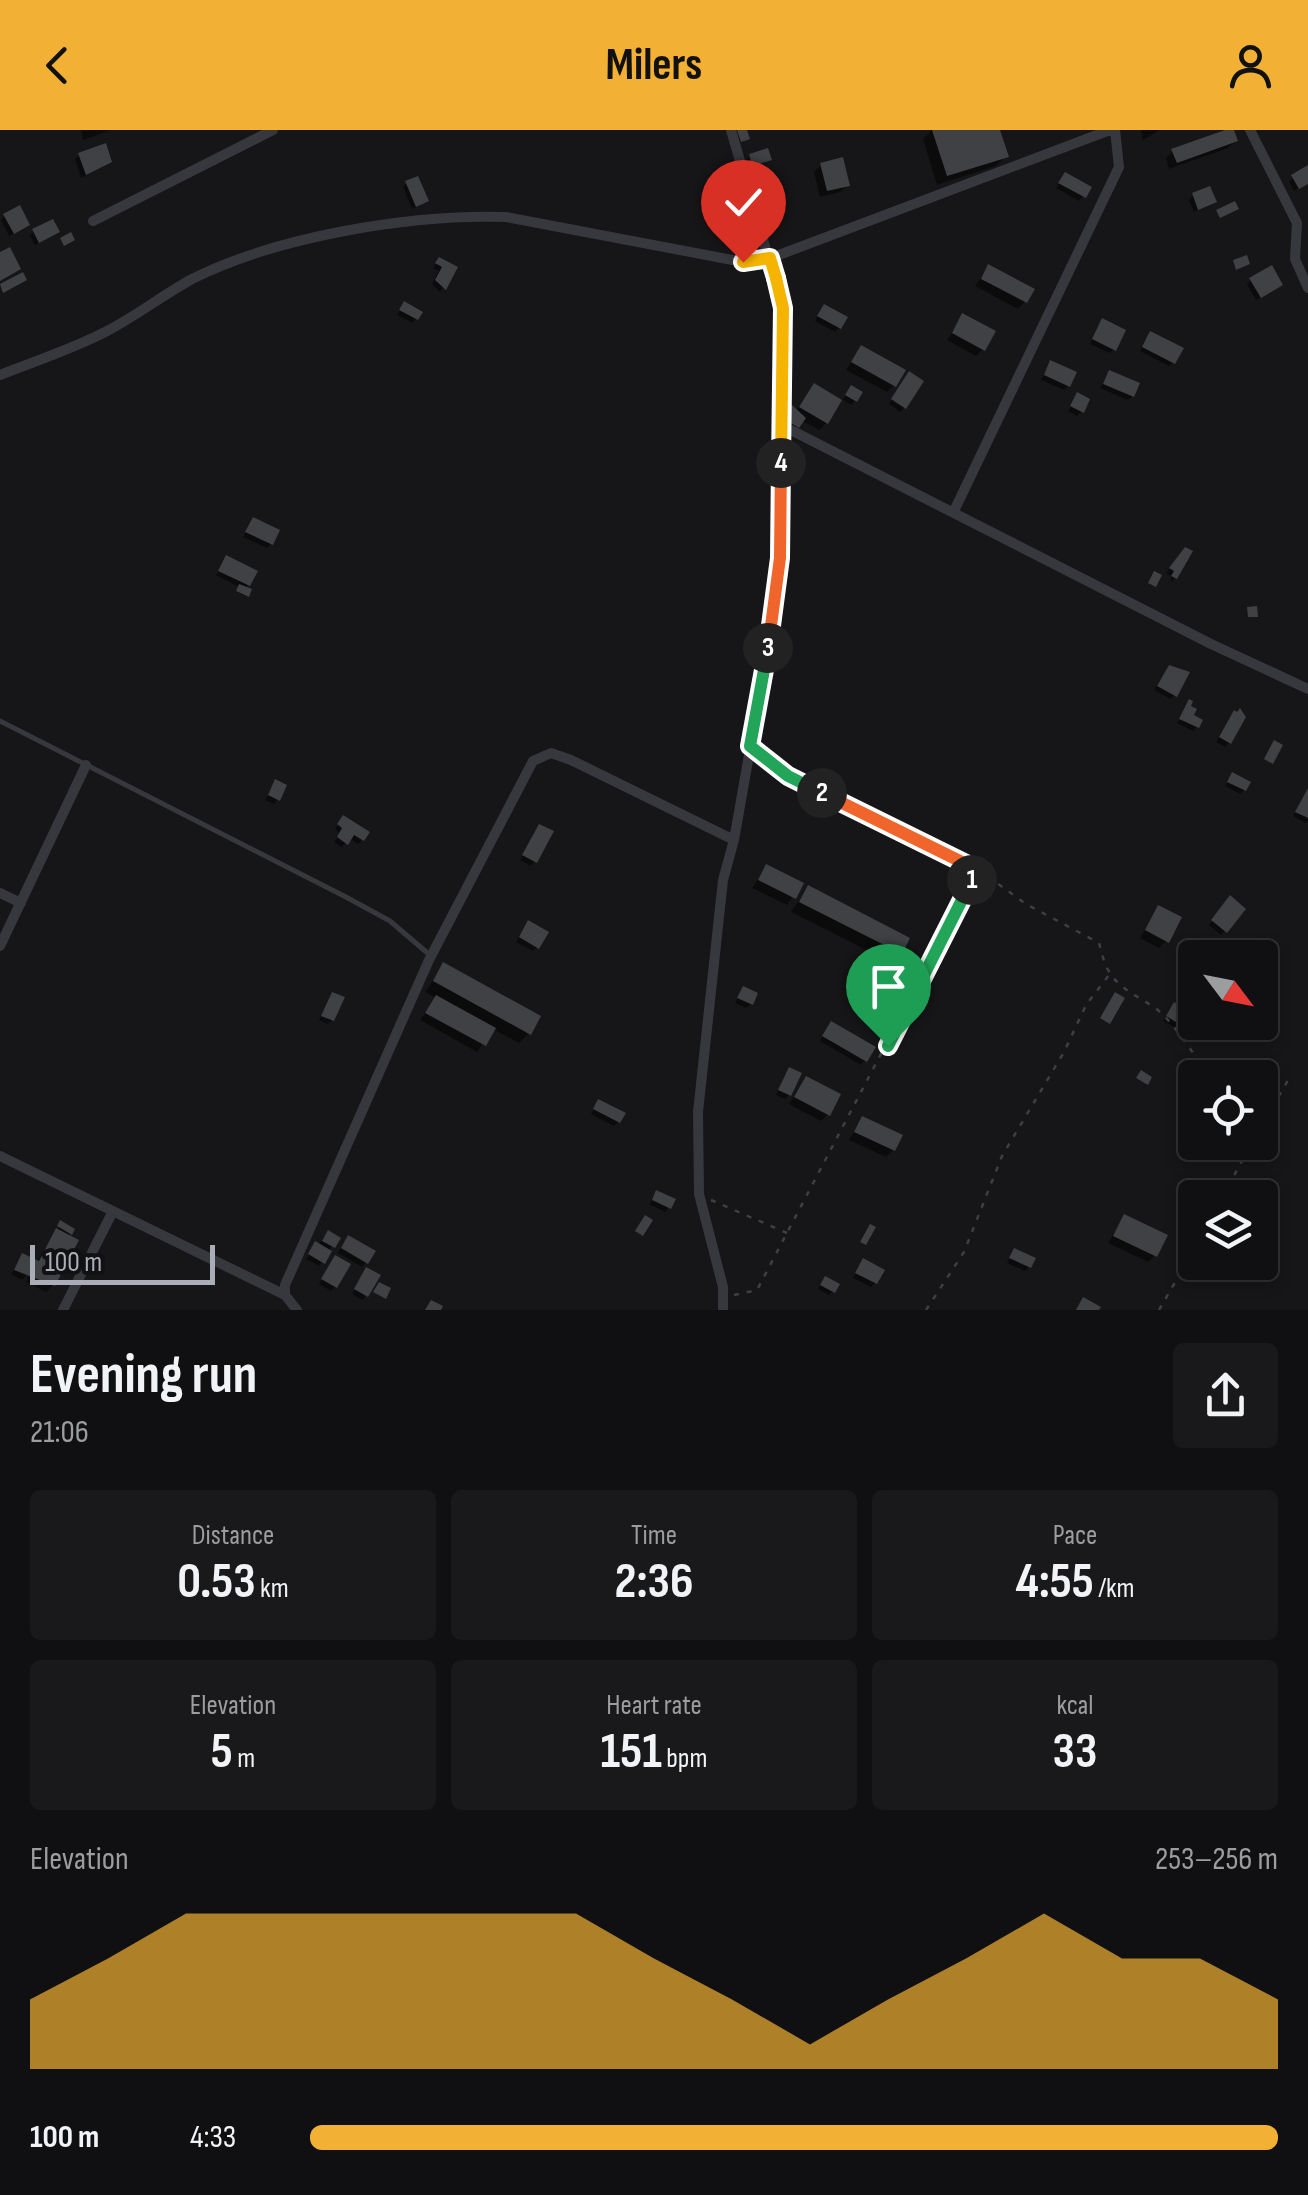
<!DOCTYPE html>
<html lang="en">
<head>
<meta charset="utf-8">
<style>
	body { margin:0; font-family:"Sofia Sans Condensed",sans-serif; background:#19191b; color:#f1f3f6; height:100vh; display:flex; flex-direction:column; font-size:38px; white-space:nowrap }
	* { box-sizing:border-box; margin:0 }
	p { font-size:32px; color:#9c9d9f }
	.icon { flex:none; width:55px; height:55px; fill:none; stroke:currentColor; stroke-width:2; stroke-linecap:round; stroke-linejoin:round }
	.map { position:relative; height:1180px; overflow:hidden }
	.details { display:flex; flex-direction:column; background:#101012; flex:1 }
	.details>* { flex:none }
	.needle { width:65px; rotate:122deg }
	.tools { position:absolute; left:1178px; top:810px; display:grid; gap:20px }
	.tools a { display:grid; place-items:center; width:100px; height:100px; border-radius:10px; background:#101012; box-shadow:0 5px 15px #0003,0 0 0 2px #303032; font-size:50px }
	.scale { position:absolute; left:30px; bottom:25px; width:185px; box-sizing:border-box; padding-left:10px; border:5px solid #a8adb8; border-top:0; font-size:28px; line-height:35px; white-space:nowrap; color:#a8adb8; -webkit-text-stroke:8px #111113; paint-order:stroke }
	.pin { position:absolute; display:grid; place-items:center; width:85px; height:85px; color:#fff; margin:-102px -42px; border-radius:50% 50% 50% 0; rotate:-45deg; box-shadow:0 0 10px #0007 }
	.pin .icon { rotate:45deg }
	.km { position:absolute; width:50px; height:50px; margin:-25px; border-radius:50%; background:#222; color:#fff; font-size:28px; line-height:50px; text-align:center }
	.round { display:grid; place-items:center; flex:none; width:105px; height:105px; border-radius:10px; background:#19191b }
	.headline { display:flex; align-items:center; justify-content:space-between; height:170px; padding:0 30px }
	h1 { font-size:55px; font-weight:700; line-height:75px }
	.metrics { display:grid; grid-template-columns:repeat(3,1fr); gap:15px; height:170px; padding:10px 30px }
	.metrics div { display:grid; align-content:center; border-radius:10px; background:#19191b; text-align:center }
	.metrics b { font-size:50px; font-weight:700 }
	.metrics small { font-size:28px; font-weight:400 }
	.metrics p { font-size:28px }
	.chart { height:280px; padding:20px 30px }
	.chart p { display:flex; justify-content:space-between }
	.chart svg { width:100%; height:180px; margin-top:10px; fill:#f2b134; opacity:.7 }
	ul { padding:0 30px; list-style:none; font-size:32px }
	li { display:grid; grid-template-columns:160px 120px 1fr; align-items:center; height:75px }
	li i { height:25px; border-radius:12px; background:#f2b134 }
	header { display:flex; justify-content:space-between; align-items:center; height:130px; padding:0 30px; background:#f2b134; color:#111; font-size:45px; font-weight:700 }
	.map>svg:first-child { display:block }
	.shadow { fill:#0007 }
	.building { fill:#404145 }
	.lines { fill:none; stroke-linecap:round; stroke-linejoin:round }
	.path { stroke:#3d3f44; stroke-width:2.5; stroke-dasharray:5 8; stroke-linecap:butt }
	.lane { stroke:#37383d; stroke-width:5 }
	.street { stroke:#37383d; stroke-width:10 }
	.split-1-casing { stroke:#fff; stroke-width:20 }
	.split-2-casing { stroke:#fff; stroke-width:20 }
	.split-3-casing { stroke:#fff; stroke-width:20 }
	.split-4-casing { stroke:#fff; stroke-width:20 }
	.split-5-casing { stroke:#fff; stroke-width:20 }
	.split-6-casing { stroke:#fff; stroke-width:20 }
	.split-1 { stroke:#22a559; stroke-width:12 }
	.split-2 { stroke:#f0652b; stroke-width:12 }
	.split-3 { stroke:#22a559; stroke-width:12 }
	.split-4 { stroke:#f0652b; stroke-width:12 }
	.split-5 { stroke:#f5b400; stroke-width:12 }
	.split-6 { stroke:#f5b400; stroke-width:12 }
</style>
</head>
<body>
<header><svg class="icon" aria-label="back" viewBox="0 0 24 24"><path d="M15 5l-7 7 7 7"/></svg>Milers<svg class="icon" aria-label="person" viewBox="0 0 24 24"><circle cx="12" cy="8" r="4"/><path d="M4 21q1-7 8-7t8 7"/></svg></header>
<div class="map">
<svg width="1308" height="1180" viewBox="0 0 1308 1180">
	<rect width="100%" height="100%" fill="#161618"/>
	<!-- shadow -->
	<path class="shadow" d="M81 0H111L83 10Z
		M932 0H998L1006 26 996 36 937 55 923 9Z
		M1141 0H1160L1143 10Z
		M1235 11 1228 18 1169 39 1166 28 1173 21Z
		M80 25 94 41 81 48 75 29Z
		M750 27 769 29 748 39 746 31Z
		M821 35 848 55 840 62 820 67 814 42Z
		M1308 38V53L1294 61 1289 51Z
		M1061 49 1089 58 1079 71 1056 58Z
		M407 53 426 71 412 79 403 57Z
		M1193 65 1214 72 1194 82 1189 70Z
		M5 86 23 99 9 106 1 90Z
		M34 101 52 106 35 115 30 106Z
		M440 130 455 138 440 162 432 154 439 141 433 138Z
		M989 137 1025 172 1018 179 975 156Z
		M1251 150 1276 159 1256 170 1247 154Z
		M401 178 416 189 412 193 397 185Z
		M820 181 839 198 835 202 815 191Z
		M963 186 983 219 976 226 947 210Z
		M1102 191 1114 219 1110 223 1090 214Z
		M1147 208 1173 232 1169 236 1140 221Z
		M861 218 894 255 887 262 846 240Z
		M1051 233 1068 256 1064 260 1041 250Z
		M1110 243 1132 266 1128 270 1100 258Z
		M905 248 904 278 900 282 889 274Z
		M814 256 839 271 826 293 819 300 803 291 793 301 782 294 796 281Z
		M848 262 855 271 851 275 843 270Z
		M1074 269 1082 281 1077 286 1068 281Z
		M253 390 271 414 267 418 243 407Z
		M1180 426 1175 448 1171 452V446L1166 443Z
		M226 428 248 455 244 459 248 461 245 466 237 462 239 457 216 445Z
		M1169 538 1175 565 1170 569 1154 560Z
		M1187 577 1197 596 1193 601 1177 593Z
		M1230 587 1229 613 1225 617 1216 612Z
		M1232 645 1244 660 1240 664 1225 656Z
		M276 652 278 669 274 674 265 670Z
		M1308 661V690L1306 693 1293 686Z
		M340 692 362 710 358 714 349 708 342 717 334 712 340 703 335 699Z
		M535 701V731L530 736 520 730Z
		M767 737 801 754 787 775 752 758Z
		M808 758 900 823 890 832 791 782Z
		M1226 773 1243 779 1221 805 1209 795Z
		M1159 778 1166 811 1159 818 1140 808Z
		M525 797 537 817 533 821 516 812Z
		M912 826 915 827 906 839 904 838Z
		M444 835 538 887 528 904 519 913 493 899 477 922 420 890 436 868 425 862Z
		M743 859 751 874 746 878 735 873Z
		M333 865 332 890 327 894 319 890Z
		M1174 875 1182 895 1178 899 1163 891Z
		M827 898 865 930 861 935 820 911Z
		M785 945 789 965 785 969 776 965Z
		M806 949 828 984 821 991 789 974Z
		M598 972 618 992 614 996 591 984Z
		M862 989 893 1020 886 1027 849 1010Z
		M657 1063 669 1077 665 1082 649 1074Z
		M1124 1087 1155 1125 1148 1132 1108 1113Z
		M61 1094 70 1104 53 1155 46 1162 26 1152 30 1142 22 1150 11 1144 23 1126 36 1133Z
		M328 1103 337 1108 319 1136 306 1129Z
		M344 1113 366 1132 362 1137 338 1123Z
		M1014 1121 1029 1137 1025 1141 1007 1133Z
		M332 1132 335 1157 331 1161 319 1154Z
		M859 1135 875 1153 871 1157 853 1148Z
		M363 1144 366 1166 362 1170 352 1164Z
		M821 1153 833 1161 829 1165 818 1159Z"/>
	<!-- building -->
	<path class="building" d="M737 0H747L750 9 741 12Z
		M932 0H1000L1009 27 947 46Z
		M1225 0H1234L1238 11 1177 33 1171 19Z
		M106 13 112 32 86 45 78 23Z
		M768 18 772 30 752 36 749 24Z
		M843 27 850 56 827 61 820 33Z
		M1308 35V54L1299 59 1291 45Z
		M1065 42 1092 57 1086 68 1058 53Z
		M418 46 429 71 416 77 405 51Z
		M1210 56 1217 72 1198 80 1192 63Z
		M1235 71 1239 79 1220 88 1216 80Z
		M20 75 30 95 14 104 3 84Z
		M53 89 60 102 39 113 32 99Z
		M71 102 75 110 64 116 60 108Z
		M10 117 21 139 0 151V122Z
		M1247 125 1250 134 1236 140 1233 130Z
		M439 127 458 137 446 160 435 150 442 137 435 133Z
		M988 134 1035 159 1027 173 981 149Z
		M1272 135 1283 155 1261 168 1249 148Z
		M23 142 27 150 3 163 0 154Z
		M404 171 423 182 418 190 399 180Z
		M824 174 848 187 841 199 817 186Z
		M962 183 996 201 985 221 952 203Z
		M1102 188 1126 200 1116 221 1092 209Z
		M1150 201 1184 218 1175 234 1142 217Z
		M861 215 906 240 896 257 851 232Z
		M1050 230 1077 242 1070 257 1044 245Z
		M1109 240 1140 253 1134 267 1103 254Z
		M909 241 924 251 906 279 891 269Z
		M814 253 842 270 828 294 799 277Z
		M851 255 863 262 857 272 845 265Z
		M1077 262 1090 269 1084 283 1070 276Z
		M792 275 806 288 799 298 784 289Z
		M253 387 280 400 273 415 245 402Z
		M1185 417 1193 421 1177 449 1171 446 1174 441 1169 438Z
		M226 425 258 441 250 456 218 441Z
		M1154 441 1162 445 1156 457 1148 453Z
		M239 454 252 459 249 467 236 461Z
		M1257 476 1258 487H1248L1247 477Z
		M1169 535 1190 542 1177 567 1157 556Z
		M1189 569 1193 571 1191 576 1197 579 1194 585 1203 590 1199 598 1179 589Z
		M1240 578 1246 587 1231 614 1219 607 1234 580 1237 582Z
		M1274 610 1283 615 1273 634 1264 629Z
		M1232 642 1251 652 1246 661 1227 652Z
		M275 649 287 655 280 671 268 665Z
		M1308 658V688L1295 682Z
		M343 685 370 702 364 711 354 705 348 715 337 707 342 698 337 694Z
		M539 694 554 701 537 733 522 725Z
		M766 734 804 753 796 769 758 750Z
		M808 755 910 808 902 824 799 772Z
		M1230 765 1246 779 1227 803 1211 790Z
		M1158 775 1182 787 1169 813 1145 800Z
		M528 790 549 802 539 819 519 807Z
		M443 832 541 886 531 905 433 851Z
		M743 856 758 863 753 875 737 868Z
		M332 862 345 867 334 891 321 886Z
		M1115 862 1125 868 1110 894 1100 888Z
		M436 865 496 898 486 916 425 883Z
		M1174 872 1192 882 1184 897 1166 886Z
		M831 891 876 917 867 932 822 906Z
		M789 937 802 943 791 966 778 960Z
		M1141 940 1152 947 1148 955 1136 948Z
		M806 946 841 964 830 986 794 967Z
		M598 969 626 983 620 993 593 979Z
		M862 986 903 1005 895 1021 854 1002Z
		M656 1060 676 1069 671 1079 652 1070Z
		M1124 1084 1168 1105 1157 1127 1113 1106Z
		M645 1085 653 1090 643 1106 635 1101Z
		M60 1090 75 1099 72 1105 57 1096Z
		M870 1094 876 1097 866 1115 860 1112Z
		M56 1098 79 1110 55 1156 14 1140 22 1123 39 1131Z
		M328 1100 341 1108 335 1118 322 1111Z
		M348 1105 376 1121 368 1134 341 1118Z
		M315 1111 332 1121 325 1134 308 1124Z
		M1014 1118 1036 1128 1031 1138 1009 1128Z
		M335 1125 351 1134 337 1158 321 1149Z
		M863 1128 885 1140 877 1154 855 1143Z
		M366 1137 381 1145 368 1167 354 1159Z
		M825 1146 840 1154 835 1163 820 1155Z
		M379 1152 391 1158 386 1169 373 1162Z
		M1083 1167 1101 1177 1099 1180H1076Z
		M431 1170 443 1176 441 1180H425Z"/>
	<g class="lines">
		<!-- path -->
		<path class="path" d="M759 624 788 646 983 743 1026 774 1099 813C1102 823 1104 835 1110 843 1122 862 1144 868 1160 882 1182 902 1193 929 1216 948
			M1260 954 1287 952 1260 999
			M1222 1068 1252 1012
			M711 1070 787 1103
			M734 1165 757 1160 977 741
			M926 1180 964 1122 1002 1026 1064 922 1086 875 1109 845
			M1159 1180 1195 1118"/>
		<!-- lane -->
		<path class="lane" d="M0 591 346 767 390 791 431 826"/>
		<!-- street -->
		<path class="street" d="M1250 0 1297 93 1295 129 1308 158
			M93 91 273 0
			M0 245C35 231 73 219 107 201 136 186 163 165 192 149 278 106 411 84 506 87L743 132 771 128 1110 0
			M781 295 1211 514 1308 559
			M954 381 1119 37 1115 0
			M0 763 21 773
			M0 816 86 635
			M0 1026 285 1165 297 1180
			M285 1165V1155L429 830 533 631 551 623 571 630 734 710
			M63 1180 113 1081
			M723 1180V1157L699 1064 698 982 723 750 734 710 776 472 780 428 783 178 731 0"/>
	</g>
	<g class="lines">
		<defs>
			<path id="split-1" d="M888 916 972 750"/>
			<path id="split-2" d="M822 663 978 740 972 750"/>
			<path id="split-3" d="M768 518 750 616 788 646 822 663"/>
			<path id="split-4" d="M768 518 780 428 781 333"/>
			<path id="split-5" d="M776 148 783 178 781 333"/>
			<path id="split-6" d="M743 132 770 128 776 148"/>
		</defs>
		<!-- split-1 casing -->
		<use href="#split-1" class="split-1-casing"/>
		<!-- split-2 casing -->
		<use href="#split-2" class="split-2-casing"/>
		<!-- split-3 casing -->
		<use href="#split-3" class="split-3-casing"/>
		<!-- split-4 casing -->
		<use href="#split-4" class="split-4-casing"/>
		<!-- split-5 casing -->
		<use href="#split-5" class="split-5-casing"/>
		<!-- split-6 casing -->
		<use href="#split-6" class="split-6-casing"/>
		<!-- split-1 -->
		<use href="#split-1" class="split-1"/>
		<!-- split-2 -->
		<use href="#split-2" class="split-2"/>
		<!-- split-3 -->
		<use href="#split-3" class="split-3"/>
		<!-- split-4 -->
		<use href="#split-4" class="split-4"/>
		<!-- split-5 -->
		<use href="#split-5" class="split-5"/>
		<!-- split-6 -->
		<use href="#split-6" class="split-6"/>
	</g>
</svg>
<div class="tools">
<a><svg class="needle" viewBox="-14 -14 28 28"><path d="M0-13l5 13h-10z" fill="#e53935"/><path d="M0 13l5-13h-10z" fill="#9c9d9f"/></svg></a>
<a><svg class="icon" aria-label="locate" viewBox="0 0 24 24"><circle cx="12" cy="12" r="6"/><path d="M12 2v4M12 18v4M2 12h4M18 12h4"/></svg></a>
<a><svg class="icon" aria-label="layers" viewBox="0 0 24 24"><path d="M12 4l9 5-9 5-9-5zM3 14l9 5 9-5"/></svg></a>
</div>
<div class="scale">100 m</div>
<div class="pin" style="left:888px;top:916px;background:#1e9e55"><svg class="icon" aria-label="arrive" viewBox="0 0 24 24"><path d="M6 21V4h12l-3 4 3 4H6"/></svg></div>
<div class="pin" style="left:743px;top:132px;background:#d93025"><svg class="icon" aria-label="check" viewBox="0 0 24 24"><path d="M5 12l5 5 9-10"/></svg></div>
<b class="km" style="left:972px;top:750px">1</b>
<b class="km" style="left:822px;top:663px">2</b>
<b class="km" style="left:768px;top:518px">3</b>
<b class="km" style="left:781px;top:333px">4</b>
</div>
<section class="details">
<div class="headline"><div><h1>Evening run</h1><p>21:06</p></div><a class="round"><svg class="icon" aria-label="share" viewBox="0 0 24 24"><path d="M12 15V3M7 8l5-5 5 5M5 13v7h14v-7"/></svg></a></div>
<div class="metrics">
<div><p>Distance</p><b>0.53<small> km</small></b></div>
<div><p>Time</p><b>2:36</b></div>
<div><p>Pace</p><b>4:55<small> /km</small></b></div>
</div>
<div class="metrics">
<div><p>Elevation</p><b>5<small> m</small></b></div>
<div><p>Heart rate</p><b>151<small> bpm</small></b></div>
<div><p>kcal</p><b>33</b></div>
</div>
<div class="chart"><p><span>Elevation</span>253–256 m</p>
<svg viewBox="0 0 160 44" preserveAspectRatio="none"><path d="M0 44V27L10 17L20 6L30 6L40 6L50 6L60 6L70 6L80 17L90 27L100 38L110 27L120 17L130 6L140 17L150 17L160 27V44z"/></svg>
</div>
<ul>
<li><b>100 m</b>4:33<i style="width:100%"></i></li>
</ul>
</section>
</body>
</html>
